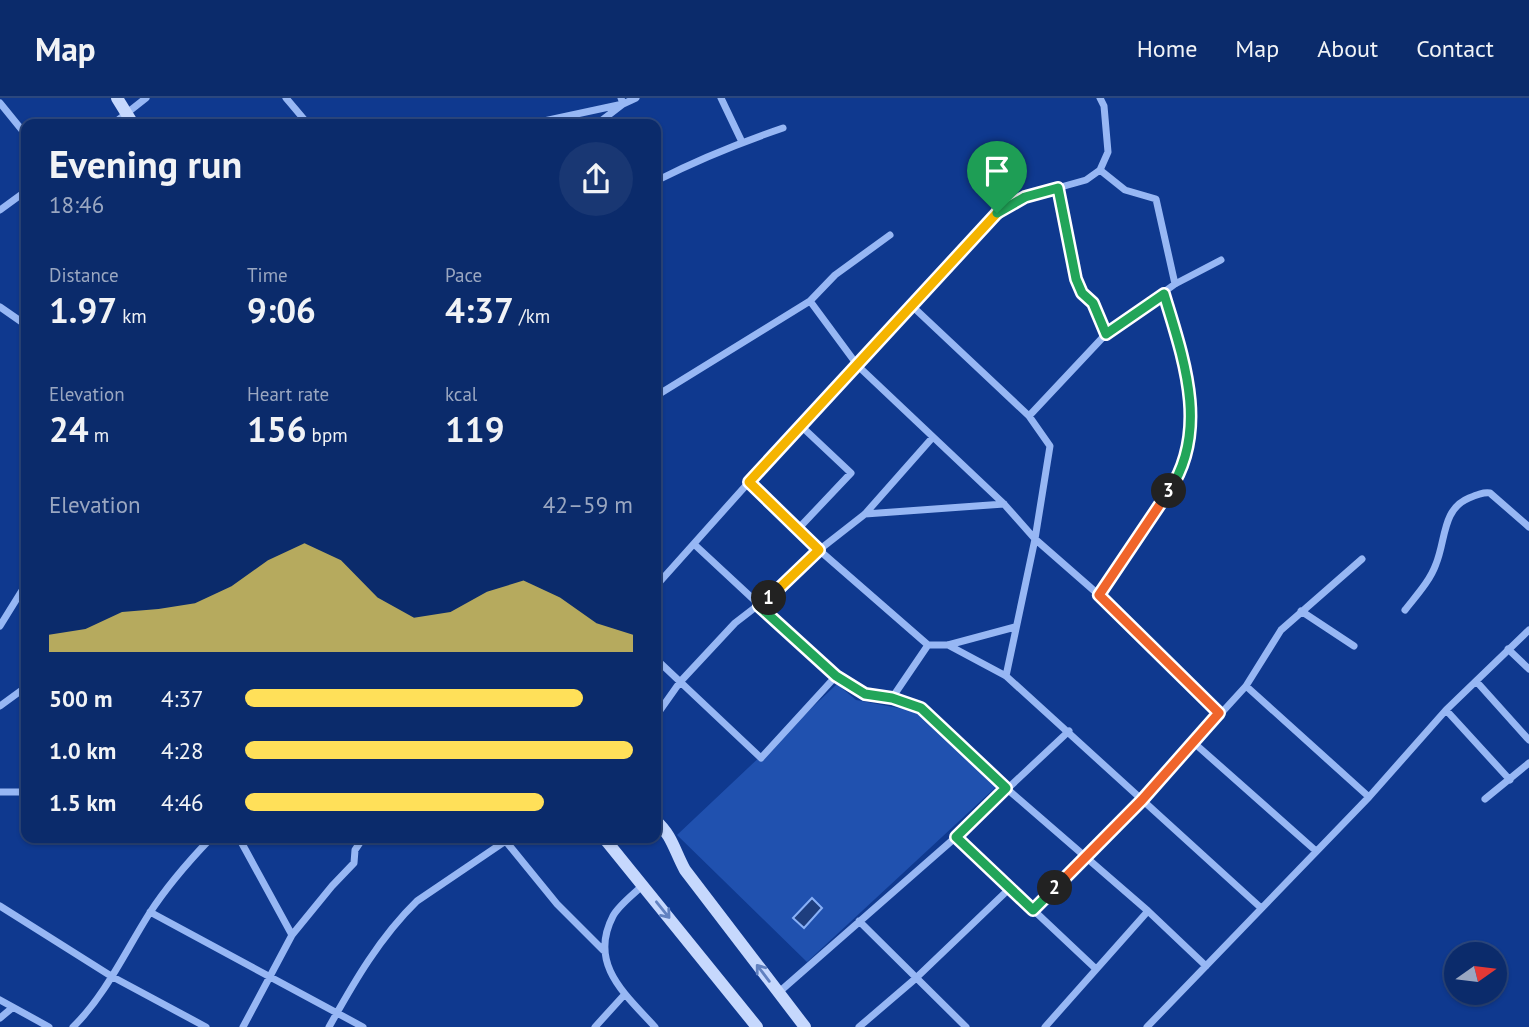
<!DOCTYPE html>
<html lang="en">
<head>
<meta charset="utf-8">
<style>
	body { margin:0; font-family:"PT Sans",sans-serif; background:#193773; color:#f1f3f6; height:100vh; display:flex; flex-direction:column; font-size:26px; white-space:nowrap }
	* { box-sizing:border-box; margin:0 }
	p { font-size:23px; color:#9aa7c1 }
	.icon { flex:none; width:38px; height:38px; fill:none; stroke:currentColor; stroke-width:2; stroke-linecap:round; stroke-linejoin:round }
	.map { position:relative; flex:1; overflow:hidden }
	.details { position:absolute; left:21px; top:21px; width:640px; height:724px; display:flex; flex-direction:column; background:#0b2b6b; border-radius:14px; box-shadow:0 2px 5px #0004,0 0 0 2px #2b477e }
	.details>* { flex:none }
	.needle { width:46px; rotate:76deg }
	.buttons { position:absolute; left:1444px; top:844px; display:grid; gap:14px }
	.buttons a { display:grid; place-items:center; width:63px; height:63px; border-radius:50%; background:#0b2b6b; box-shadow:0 2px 5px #0004,0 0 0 2px #2b477e; font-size:35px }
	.pin { position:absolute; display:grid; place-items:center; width:60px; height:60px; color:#fff; margin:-72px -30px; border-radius:50% 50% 50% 0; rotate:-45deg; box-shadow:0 0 7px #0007 }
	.pin .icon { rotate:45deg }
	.km { position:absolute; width:35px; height:35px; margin:-18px; border-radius:50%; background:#222; color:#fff; font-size:19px; line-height:35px; text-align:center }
	.round { display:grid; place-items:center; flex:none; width:74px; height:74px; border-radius:37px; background:#193773 }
	.summary { display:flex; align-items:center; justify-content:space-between; height:119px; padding:0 28px }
	h1 { font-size:38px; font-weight:700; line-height:52px }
	.metrics { display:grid; grid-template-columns:repeat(3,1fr); gap:10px; height:119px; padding:7px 28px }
	.metrics div { display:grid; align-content:center }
	.metrics b { font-size:35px; font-weight:700 }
	.metrics small { font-size:19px; font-weight:400 }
	.metrics p { font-size:19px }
	.chart { height:196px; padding:14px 28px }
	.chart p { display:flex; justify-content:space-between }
	.chart svg { width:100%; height:126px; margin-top:7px; fill:#ffe059; opacity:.7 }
	ul { padding:0 28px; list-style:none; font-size:23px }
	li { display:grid; grid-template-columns:112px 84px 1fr; align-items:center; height:52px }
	li i { height:18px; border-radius:9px; background:#ffe059 }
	header { display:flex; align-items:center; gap:42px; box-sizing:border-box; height:98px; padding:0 35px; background:#0b2b6b; border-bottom:2px solid #2b477e }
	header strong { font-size:33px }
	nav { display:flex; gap:38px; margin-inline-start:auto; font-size:24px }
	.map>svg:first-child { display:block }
	.green { fill:#2051af }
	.water { fill:#1e3e7e; stroke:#88b0f7; stroke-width:2 }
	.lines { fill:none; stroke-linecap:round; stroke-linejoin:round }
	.street { stroke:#97b7f4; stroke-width:7 }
	.secondary { stroke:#c6d8fd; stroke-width:12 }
	.oneway { stroke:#6181c0 }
	.split-1-casing { stroke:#fff; stroke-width:14 }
	.split-2-casing { stroke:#fff; stroke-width:14 }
	.split-3-casing { stroke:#fff; stroke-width:14 }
	.split-4-casing { stroke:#fff; stroke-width:14 }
	.split-1 { stroke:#f5b400; stroke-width:9 }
	.split-2 { stroke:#22a559; stroke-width:9 }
	.split-3 { stroke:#f0652b; stroke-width:9 }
	.split-4 { stroke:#22a559; stroke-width:9 }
</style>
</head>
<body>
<header>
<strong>Map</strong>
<nav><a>Home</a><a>Map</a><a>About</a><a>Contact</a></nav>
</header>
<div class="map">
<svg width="1529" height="929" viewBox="0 0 1529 929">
	<rect width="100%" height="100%" fill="#0f398f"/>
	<!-- green -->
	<path class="green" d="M837 586 856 602 914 613 939 631 997 688 807 864 677 737Z"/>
	<!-- water -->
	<path class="water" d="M812 800 822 810 804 830 793 820Z"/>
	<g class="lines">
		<!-- street -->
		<path class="street" d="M286 0 308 26
			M721 0 742 44
			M0 5 26 37
			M113 26 146 0
			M530 26 623 6 636 0
			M597 26 623 6 621 0
			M1100 72 1125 92 1156 101 1175 186
			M656 83C697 62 739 45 783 30
			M1058 90 1076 181 1082 195 1093 205 1106 236
			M0 112 26 93
			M810 203 858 268 1004 406 1035 441 1099 497 1219 615
			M911 207 1029 318 1050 348 1035 441 1006 578
			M0 209 26 227
			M656 298 810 203 835 177 890 137
			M1029 318 1106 236 1175 186 1221 162
			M749 384 819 452 928 547H948L1015 529
			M865 416 1004 406
			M798 431 851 375 800 327
			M695 447 836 578 865 596 892 600 921 610 1006 690 1148 813 1206 868
			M656 488 800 327 858 268 911 207 997 115 1025 99 1086 82 1100 72 1108 54 1104 8 1100 0
			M1099 497 1177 381 1192 329 1185 268 1164 196
			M1405 512C1416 498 1430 483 1436 466 1446 442 1442 411 1469 400 1476 397 1483 394 1490 395L1529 429
			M1301 513 1354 548
			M0 528 26 486
			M948 547 1006 578 1260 809
			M1508 551 1529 571
			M656 561 761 660 836 578
			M1476 583 1529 642
			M1246 588 1369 699
			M892 600 928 547
			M0 608 26 589
			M1446 612 1510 682
			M656 618 680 584 735 525 779 491 819 452 865 416 933 339
			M1193 644 1316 753
			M0 694H26
			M1485 701 1529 665
			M956 739 1096 871
			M239 740 292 837
			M504 741 557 806 603 852
			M643 787C634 796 619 807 613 818 588 866 625 896 655 929
			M0 808 111 878 206 929
			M1033 812 1142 702 1246 588 1281 532 1362 461
			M150 814 363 929
			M859 823 966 929
			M778 895 956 739 1069 633
			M0 902 49 929
			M0 920 12 910
			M73 929C105 898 125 854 149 816 167 788 188 764 211 740
			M243 929 292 837 332 788 354 765 355 752 363 740
			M329 929C354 884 380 839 417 803L510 740
			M595 929 625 896
			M859 929 915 881 1009 791
			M1045 929 1148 813
			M1147 929 1369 699 1446 612 1529 532"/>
		<!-- secondary -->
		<path class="secondary" d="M117 0 133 26
			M656 723C672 737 675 754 685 772L805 929
			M604 740 757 929"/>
	</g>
	<!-- one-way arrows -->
	<defs><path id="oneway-shaft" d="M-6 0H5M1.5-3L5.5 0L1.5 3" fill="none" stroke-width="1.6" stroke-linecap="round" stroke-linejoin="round" transform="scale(1.75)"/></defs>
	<g class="oneway">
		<use href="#oneway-shaft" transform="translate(663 812) rotate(51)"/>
		<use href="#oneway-shaft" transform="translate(763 875) rotate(-127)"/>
	</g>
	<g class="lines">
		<defs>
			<path id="split-1" d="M769 500 819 452 749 384 997 115"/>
			<path id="split-2" d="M769 500 759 508 836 578 865 596 892 600 921 610 1006 690 956 739 1033 812 1055 790"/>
			<path id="split-3" d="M1055 790 1142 702 1219 615 1099 497 1169 393"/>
			<path id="split-4" d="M997 115 1025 99 1058 90 1076 181 1082 195 1093 205 1106 236 1164 196C1183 259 1210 332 1169 393"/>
		</defs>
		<!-- split-1 casing -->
		<use href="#split-1" class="split-1-casing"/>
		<!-- split-2 casing -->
		<use href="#split-2" class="split-2-casing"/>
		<!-- split-3 casing -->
		<use href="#split-3" class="split-3-casing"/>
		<!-- split-4 casing -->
		<use href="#split-4" class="split-4-casing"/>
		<!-- split-1 -->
		<use href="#split-1" class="split-1"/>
		<!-- split-2 -->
		<use href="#split-2" class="split-2"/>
		<!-- split-3 -->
		<use href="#split-3" class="split-3"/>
		<!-- split-4 -->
		<use href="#split-4" class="split-4"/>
	</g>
</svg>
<div class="buttons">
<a><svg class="needle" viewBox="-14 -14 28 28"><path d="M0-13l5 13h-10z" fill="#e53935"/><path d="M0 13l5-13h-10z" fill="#9aa7c1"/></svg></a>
</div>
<div class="pin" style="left:997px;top:115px;background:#1e9e55"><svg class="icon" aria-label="arrive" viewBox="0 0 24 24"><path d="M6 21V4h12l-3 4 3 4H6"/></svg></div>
<b class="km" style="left:769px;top:500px">1</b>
<b class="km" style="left:1055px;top:790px">2</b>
<b class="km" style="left:1169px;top:393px">3</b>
<section class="details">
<div class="summary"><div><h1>Evening run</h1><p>18:46</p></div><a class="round"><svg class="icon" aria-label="share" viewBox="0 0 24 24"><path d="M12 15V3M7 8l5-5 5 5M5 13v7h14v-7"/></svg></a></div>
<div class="metrics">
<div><p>Distance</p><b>1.97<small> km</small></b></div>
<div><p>Time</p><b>9:06</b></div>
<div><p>Pace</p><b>4:37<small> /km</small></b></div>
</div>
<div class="metrics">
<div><p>Elevation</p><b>24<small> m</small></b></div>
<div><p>Heart rate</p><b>156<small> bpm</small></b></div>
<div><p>kcal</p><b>119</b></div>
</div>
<div class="chart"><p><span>Elevation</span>42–59 m</p>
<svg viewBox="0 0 160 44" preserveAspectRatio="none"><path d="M0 44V38L10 36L20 30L30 29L40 27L50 21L60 12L70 6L80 12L90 25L100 32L110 30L120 23L130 19L140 25L150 34L160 38V44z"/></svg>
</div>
<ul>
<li><b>500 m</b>4:37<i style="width:87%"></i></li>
<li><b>1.0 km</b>4:28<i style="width:100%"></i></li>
<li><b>1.5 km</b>4:46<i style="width:77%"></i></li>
</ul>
</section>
</div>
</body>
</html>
